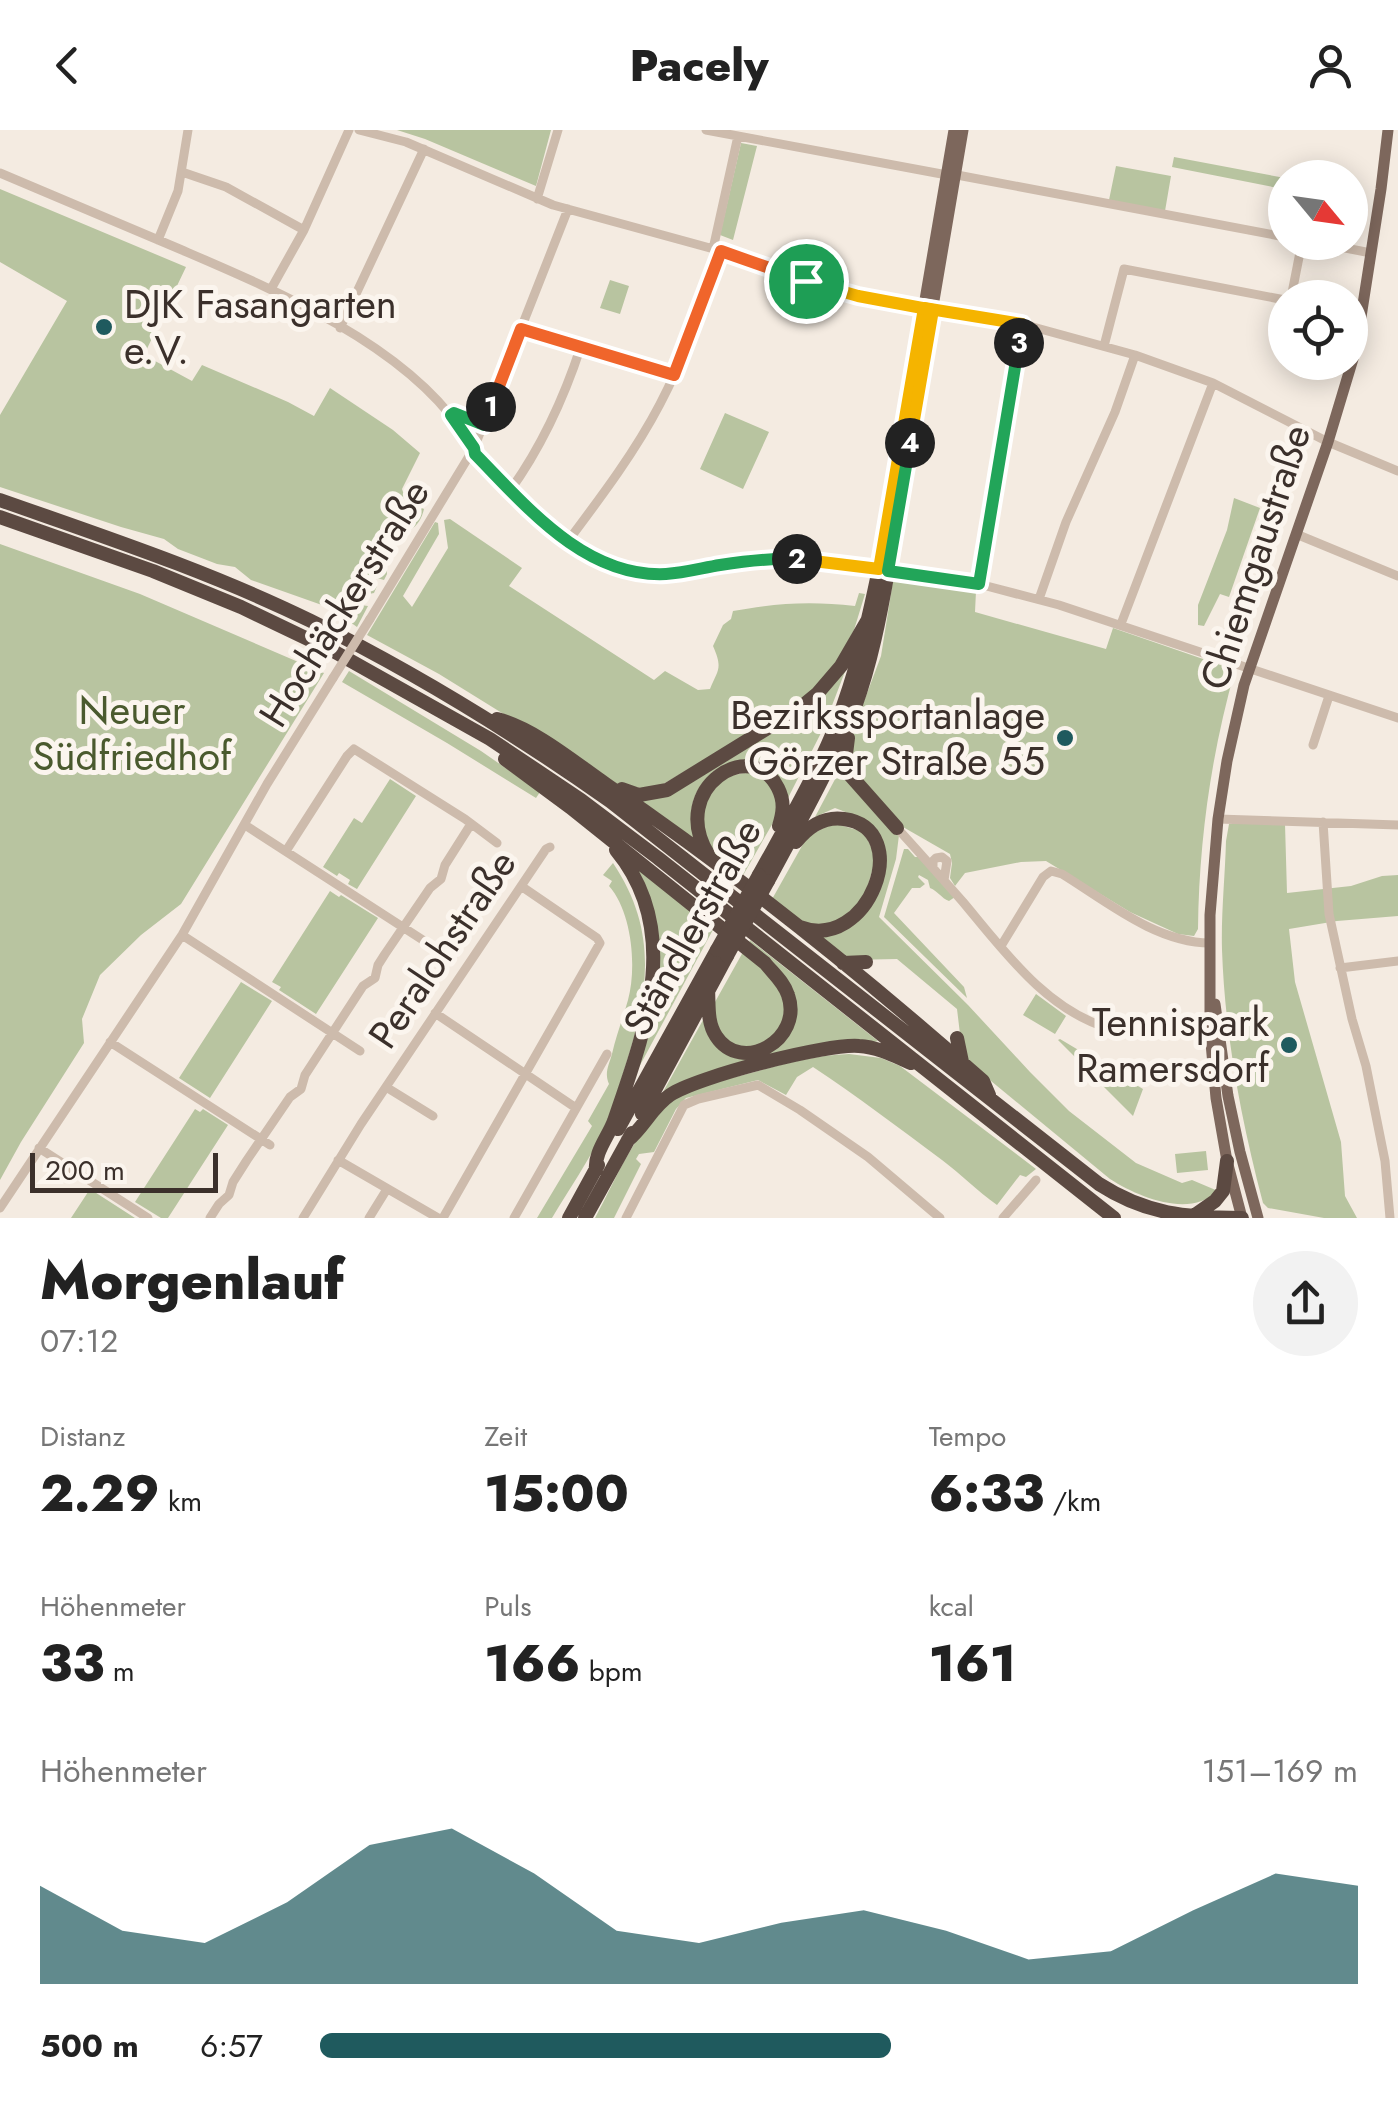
<!DOCTYPE html>
<html lang="de">
<head>
<meta charset="utf-8">
<style>
	body { margin:0; font-family:Jost,sans-serif; background:#f2f2f2; color:#222; height:100vh; display:flex; flex-direction:column; font-size:38px; white-space:nowrap }
	* { box-sizing:border-box; margin:0 }
	p { font-size:32px; color:#767676 }
	.icon { flex:none; width:55px; height:55px; fill:none; stroke:currentColor; stroke-width:2; stroke-linecap:round; stroke-linejoin:round }
	.map { position:relative; height:1088px; overflow:hidden }
	.details { display:flex; flex-direction:column; background:#fff; flex:1 }
	.details>* { flex:none }
	.needle { width:65px; rotate:119deg }
	.fabs { position:absolute; left:1268px; top:30px; display:grid; gap:20px }
	.fabs a { display:grid; place-items:center; width:100px; height:100px; border-radius:50%; background:#fff; box-shadow:0 5px 25px #0003; font-size:50px }
	.scale { position:absolute; left:30px; bottom:25px; width:188px; box-sizing:border-box; padding-left:10px; border:5px solid #3b302b; border-top:0; font-size:28px; line-height:35px; white-space:nowrap; color:#3b302b; -webkit-text-stroke:8px #fbf5ee; paint-order:stroke }
	.pin { position:absolute; display:grid; place-items:center; width:85px; height:85px; color:#fff; margin:-42px; border:5px solid #fff; border-radius:50%; box-shadow:0 2px 10px #0007 }
	.km { position:absolute; width:50px; height:50px; margin:-25px; border-radius:50%; background:#222; color:#fff; font-size:28px; line-height:50px; text-align:center }
	.round { display:grid; place-items:center; flex:none; width:105px; height:105px; border-radius:52px; background:#f2f2f2 }
	.head { display:flex; align-items:center; justify-content:space-between; height:170px; padding:0 40px }
	h1 { font-size:55px; font-weight:800; line-height:75px }
	.figures { display:grid; grid-template-columns:repeat(3,1fr); gap:15px; height:170px; padding:10px 40px }
	.figures div { display:grid; align-content:center }
	.figures b { font-size:50px; font-weight:800 }
	.figures small { font-size:28px; font-weight:400 }
	.figures p { font-size:28px }
	.chart { height:280px; padding:20px 40px }
	.chart p { display:flex; justify-content:space-between }
	.chart svg { width:100%; height:180px; margin-top:10px; fill:#1f5a5e; opacity:.7 }
	ul { padding:0 40px; list-style:none; font-size:32px }
	li { display:grid; grid-template-columns:160px 120px 1fr; align-items:center; height:75px }
	li i { height:25px; border-radius:12px; background:#1f5a5e }
	header { display:flex; justify-content:space-between; align-items:center; height:130px; padding:0 40px; background:#fff; font-size:45px; font-weight:800 }
	.map>svg:first-child { display:block }
	.green { fill:#b8c4a0 }
	.lines { fill:none; stroke-linecap:round; stroke-linejoin:round }
	.minor { stroke:#cdbbac; stroke-width:9 }
	.major { stroke:#7d675c; stroke-width:11 }
	.highway { stroke:#5c4a42; stroke-width:14 }
	.minor-bridge { stroke:#cdbbac; stroke-width:9 }
	.highway-bridge { stroke:#5c4a42; stroke-width:14 }
	.split-1-casing { stroke:#fff; stroke-width:20 }
	.split-2-casing { stroke:#fff; stroke-width:20 }
	.split-3-casing { stroke:#fff; stroke-width:20 }
	.split-4-casing { stroke:#fff; stroke-width:20 }
	.split-5-casing { stroke:#fff; stroke-width:20 }
	.split-1 { stroke:#f0652b; stroke-width:12 }
	.split-2 { stroke:#22a559; stroke-width:12 }
	.split-3 { stroke:#f5b400; stroke-width:12 }
	.split-4 { stroke:#22a559; stroke-width:12 }
	.split-5 { stroke:#f5b400; stroke-width:12 }
	.poi-dot { fill:#1f5a5e; stroke:#fbf5ee; stroke-width:4 }
	.labels { text-anchor:middle; stroke-width:10; stroke-linejoin:round; paint-order:stroke }
	.poi-label { font-size:40px; fill:#3b302b; stroke:#fbf5ee; text-anchor:end }
	.street-label { font-size:40px; fill:#3b302b; stroke:#fbf5ee }
	.park-label { font-size:40px; fill:#4a5a2e; stroke:#fbf5ee }
</style>
</head>
<body>
<header><svg class="icon" aria-label="back" viewBox="0 0 24 24"><path d="M15 5l-7 7 7 7"/></svg>Pacely<svg class="icon" aria-label="person" viewBox="0 0 24 24"><circle cx="12" cy="8" r="4"/><path d="M4 21q1-7 8-7t8 7"/></svg></header>
<div class="map">
<svg width="1398" height="1088" viewBox="0 0 1398 1088">
	<rect width="100%" height="100%" fill="#f4ebe1"/>
	<!-- green -->
	<path class="green" d="M397 0H551L536 56 425 9Z
		M741 13 757 16 733 110 720 105Z
		M1174 27 1285 48V64H1283V59L1172 37Z
		M1116 36 1171 46 1165 81 1109 70Z
		M0 59 186 137 144 225 192 251 202 235 288 272 314 286 330 258 393 300 420 323 402 359 403 362 408 364 413 374 424 379C419 400 408 399 395 412 391 416 388 422 385 427L387 444 384 450 377 448 372 450 377 456 374 463 369 464 366 461 365 455 355 457 353 467 347 468 345 473 368 476 357 497 350 492V485L341 478 336 480 251 450 235 437 217 434 178 419 164 409 121 397 0 357V285L67 171 0 132Z
		M610 150 629 156 620 184 600 178Z
		M725 283 769 302 743 359 700 339Z
		M1234 368 1260 378 1229 467 1220 464 1204 496 1198 495V475L1227 400Z
		M450 389 522 438 509 456 654 550 665 541 698 560 710 559C718 539 723 539 713 516L723 495 731 489 733 481C776 473 811 471 855 476L859 463 865 464 854 500 829 546 798 575 653 660 617 654 439 544 367 505 435 392 438 393 439 404 403 466 412 477 448 418 444 390Z
		M0 414 140 464 324 543 181 774 141 805 100 845 82 889 84 913 21 1012 0 1050Z
		M903 447 976 461 975 482 1106 519 1113 498 1235 540C1211 625 1199 711 1198 799L1194 806 1178 804 1130 782 1046 731 1021 732 965 743 955 756 950 748 952 733 950 724 903 697 850 635 848 614 881 526 893 451Z
		M846 539 823 599 788 668 770 640H715C690 662 687 681 696 712L640 671 655 668Z
		M349 541 481 621 540 662 536 668 447 613 342 552Z
		M842 636 899 705 896 729 879 787 968 875 1030 942 1069 981 1136 1033 1182 1053 1192 1050 1218 1061C1190 1088 1140 1068 1110 1049L968 932 960 904 957 879 897 829 848 830 817 808 842 800C875 750 921 708 835 678L815 687Z
		M750 642 765 647 778 672 774 691 741 749 710 721 702 702 705 668 723 647Z
		M390 649 416 666 357 759 348 754 350 750 339 743 337 746 323 737 354 688 362 693Z
		M833 693 864 702 876 727 864 769 831 797 806 795 771 771 807 707Z
		M1229 694H1285L1287 763 1351 756 1382 746 1398 745V786L1337 791 1289 799 1295 852 1341 1012 1345 1066 1357 1088H1324L1268 1078 1263 1073C1241 989 1225 906 1222 820 1221 784 1225 747 1226 711Z
		M904 719H908L915 727H920L955 767 949 771C941 768 938 761 930 758L928 750 919 745 918 747 925 754 920 758H912L894 783 964 857 967 868 884 787Z
		M633 732 715 796 638 939 658 823Z
		M613 733C658 800 649 862 626 934 619 957 612 979 603 1001 589 1031 569 1059 552 1088H537L592 996 588 991 609 954C604 943 609 935 612 924 616 906 623 888 628 870 637 837 632 782 609 756L612 751 603 745Z
		M330 761 339 767 341 765 378 788 316 884 279 860 281 857 272 852Z
		M750 810 878 911 663 962 703 890 707 900 759 925 795 874 749 813Z
		M743 822C841 891 735 950 718 895 715 886 713 881 715 872Z
		M241 852 272 871 210 968 179 948Z
		M1036 864 1066 886 1055 904 1023 885Z
		M1060 909 1107 937 1098 950 1058 910Z
		M849 924 881 928 900 936 1036 1039 1026 1047 1020 1045 997 1075C977 1061 961 1044 942 1030 899 998 857 966 813 937L797 947 786 965 758 950 686 968 676 979 654 1022 639 1024 636 1029 641 1034 614 1088H595C617 1048 637 993 677 968 701 953 731 949 758 941 788 933 817 925 849 924Z
		M1111 940 1143 959 1133 986 1100 953Z
		M195 979 200 982 203 979 228 995 168 1088H161L135 1072Z
		M1206 1021 1208 1040 1177 1043 1175 1024Z
		M90 1059 135 1088H71Z"/>
	<g class="lines">
		<!-- minor -->
		<path class="minor" d="M359 0 406 12 553 75 721 121 820 156 889 172 1033 197 1135 225 1213 253 1328 312 1398 341
			M706 0 947 45
			M182 42 226 57 304 100
			M0 43C60 69 121 94 182 120 275 160 401 213 460 298 466 307 472 314 475 324 518 367 558 417 619 437 667 453 715 432 764 429 802 427 841 434 879 439
			M957 45 1285 107
			M537 69 558 0
			M158 110 178 61 188 0
			M1314 112 1371 123
			M713 119 738 6
			M271 159 304 100 349 0
			M1291 168 1302 112
			M340 198 424 19
			M521 199 674 245
			M1104 216 1124 139 1285 170
			M451 285 454 283 484 295
			M509 362C541 318 564 268 581 216
			M1296 404 1398 446
			M568 411C601 367 635 322 660 274 685 226 705 172 721 121
			M888 441 979 454 1059 475 1398 588
			M979 454 1022 194
			M1039 469 1066 392 1115 282 1135 225
			M370 489 474 318 568 79
			M1121 494 1213 253
			M1313 615 1329 566
			M1218 689 1398 695
			M1323 692 1329 784 1352 889 1366 936 1385 1031 1390 1088
			M245 695 429 814
			M897 698C919 722 941 747 963 772 1004 821 1047 881 1111 899 1144 908 1177 904 1210 902L1215 904
			M286 721 347 626 354 619 465 689 497 713
			M933 738V731L936 728 942 727 947 731 944 750
			M182 805 360 921
			M1001 816 1043 747 1051 741 1062 744C1106 771 1156 813 1210 813
			M1340 838 1398 831
			M435 883 576 978
			M110 912 270 1015
			M386 957 433 986
			M39 1018 148 1088
			M338 1030 438 1088
			M0 1078 182 805 267 654 333 548
			M210 1088 219 1074 229 1065 233 1052 247 1030 290 967 301 959 305 945 363 856 375 848 378 835 385 824 430 758 441 749 445 735 471 694
			M303 1088 361 994 546 719 550 717
			M369 1088 387 1059
			M443 1088 600 813 597 808 521 756
			M514 1088 607 924
			M626 1088 684 975 698 969 758 955 800 980 868 1027 940 1088
			M1003 1088 1036 1050"/>
		<!-- major -->
		<path class="major" d="M879 439 954 0
			M888 441 963 0
			M1215 874 1228 966 1240 1022 1258 1088
			M1242 1088 1227 1031 1216 968 1210 902V785L1218 689 1227 631 1244 555 1328 312 1356 219 1381 59 1388 0"/>
		<!-- highway -->
		<path class="highway" d="M0 370C105 407 211 442 311 491 416 543 515 604 610 671L1099 1054C1147 1085 1186 1087 1242 1088
			M0 387 153 441 241 477 335 522 490 609 581 670 658 728 1114 1088
			M497 589C535 599 575 633 607 655 739 745 864 846 983 951L989 965
			M848 608 845 632 850 645 897 698
			M505 629 570 677 765 833C773 843 784 852 788 865 804 910 741 945 716 906 707 892 709 876 708 859
			M622 659 639 665 667 660 800 578 817 564 841 536 870 486
			M796 712C808 697 823 686 844 689 916 699 868 823 800 797
			M708 724C668 658 752 605 778 658 785 672 783 683 779 696
			M759 745C786 696 815 647 836 595 856 544 868 492 879 439
			M768 751C799 693 831 637 855 577 871 533 880 487 888 441
			M843 833 866 832
			M957 908 962 932
			M642 984 727 826
			M618 999 717 820
			M628 1010C644 997 652 977 670 965 696 947 828 913 859 916 878 917 895 926 911 933
			M596 1040C594 1023 608 1007 614 991 644 903 684 802 616 720
			M1192 1087 1215 1071 1223 1061 1227 1031
			M569 1088 598 1035
			M585 1088 632 1003"/>
		<!-- minor-bridge -->
		<path class="minor-bridge" d="M333 548 370 489"/>
		<!-- highway-bridge -->
		<path class="highway-bridge" d="M717 820 759 745
			M727 826 768 751"/>
	</g>
	<g class="lines">
		<defs>
			<path id="split-1" d="M491 277 521 199 674 245 721 121 806 151"/>
			<path id="split-2" d="M491 277 484 295 454 283 451 285 474 318 475 324C526 376 585 448 666 444 684 443 702 438 720 435 746 431 771 428 797 429"/>
			<path id="split-3" d="M797 429 879 439 924 178 1022 194 1019 213"/>
			<path id="split-4" d="M910 313 888 441 979 454 1019 213"/>
			<path id="split-5" d="M806 151 858 166 933 180 910 313"/>
		</defs>
		<!-- split-1 casing -->
		<use href="#split-1" class="split-1-casing"/>
		<!-- split-2 casing -->
		<use href="#split-2" class="split-2-casing"/>
		<!-- split-3 casing -->
		<use href="#split-3" class="split-3-casing"/>
		<!-- split-4 casing -->
		<use href="#split-4" class="split-4-casing"/>
		<!-- split-5 casing -->
		<use href="#split-5" class="split-5-casing"/>
		<!-- split-1 -->
		<use href="#split-1" class="split-1"/>
		<!-- split-2 -->
		<use href="#split-2" class="split-2"/>
		<!-- split-3 -->
		<use href="#split-3" class="split-3"/>
		<!-- split-4 -->
		<use href="#split-4" class="split-4"/>
		<!-- split-5 -->
		<use href="#split-5" class="split-5"/>
	</g>
	<!-- markers -->
	<g class="poi-dot">
		<circle cx="104" cy="197" r="10"/>
		<circle cx="1065" cy="608" r="10"/>
		<circle cx="1289" cy="915" r="10"/>
	</g>
	<g class="labels">
		<!-- poi labels -->
		<g class="poi-label">
			<text x="124" y="188" text-anchor="start">DJK Fasangarten<tspan x="124" dy="46">e.V.</tspan></text>
			<text x="1045" y="599">Bezirkssportanlage<tspan x="1045" dy="46">Görzer Straße 55</tspan></text>
			<text x="1269" y="906">Tennispark<tspan x="1269" dy="46">Ramersdorf</tspan></text>
		</g>
		<!-- street labels -->
		<g class="street-label">
			<text transform="translate(1255 427) rotate(-72)" y="14">Chiemgaustraße</text>
			<text transform="translate(344 473) rotate(-58)" y="14">Hochäckerstraße</text>
			<text transform="translate(692 797) rotate(-61)" y="14">Ständlerstraße</text>
			<text transform="translate(442 819) rotate(-56)" y="14">Peralohstraße</text>
		</g>
		<!-- park labels -->
		<g class="park-label">
			<text x="132" y="594">Neuer<tspan x="132" dy="46">Südfriedhof</tspan></text>
		</g>
	</g>
</svg>
<div class="fabs">
<a><svg class="needle" viewBox="-14 -14 28 28"><path d="M0-13l5 13h-10z" fill="#e53935"/><path d="M0 13l5-13h-10z" fill="#767676"/></svg></a>
<a><svg class="icon" aria-label="locate" viewBox="0 0 24 24"><circle cx="12" cy="12" r="6"/><path d="M12 2v4M12 18v4M2 12h4M18 12h4"/></svg></a>
</div>
<div class="scale">200 m</div>
<div class="pin" style="left:806px;top:151px;background:#1e9e55"><svg class="icon" aria-label="arrive" viewBox="0 0 24 24"><path d="M6 21V4h12l-3 4 3 4H6"/></svg></div>
<b class="km" style="left:491px;top:277px">1</b>
<b class="km" style="left:797px;top:429px">2</b>
<b class="km" style="left:1019px;top:213px">3</b>
<b class="km" style="left:910px;top:313px">4</b>
</div>
<section class="details">
<div class="head"><div><h1>Morgenlauf</h1><p>07:12</p></div><a class="round"><svg class="icon" aria-label="share" viewBox="0 0 24 24"><path d="M12 15V3M7 8l5-5 5 5M5 13v7h14v-7"/></svg></a></div>
<div class="figures">
<div><p>Distanz</p><b>2.29<small> km</small></b></div>
<div><p>Zeit</p><b>15:00</b></div>
<div><p>Tempo</p><b>6:33<small> /km</small></b></div>
</div>
<div class="figures">
<div><p>Höhenmeter</p><b>33<small> m</small></b></div>
<div><p>Puls</p><b>166<small> bpm</small></b></div>
<div><p>kcal</p><b>161</b></div>
</div>
<div class="chart"><p><span>Höhenmeter</span>151–169 m</p>
<svg viewBox="0 0 160 44" preserveAspectRatio="none"><path d="M0 44V20L10 31L20 34L30 24L40 10L50 6L60 17L70 31L80 34L90 29L100 26L110 31L120 38L130 36L140 26L150 17L160 20V44z"/></svg>
</div>
<ul>
<li><b>500 m</b>6:57<i style="width:55%"></i></li>
</ul>
</section>
</body>
</html>
